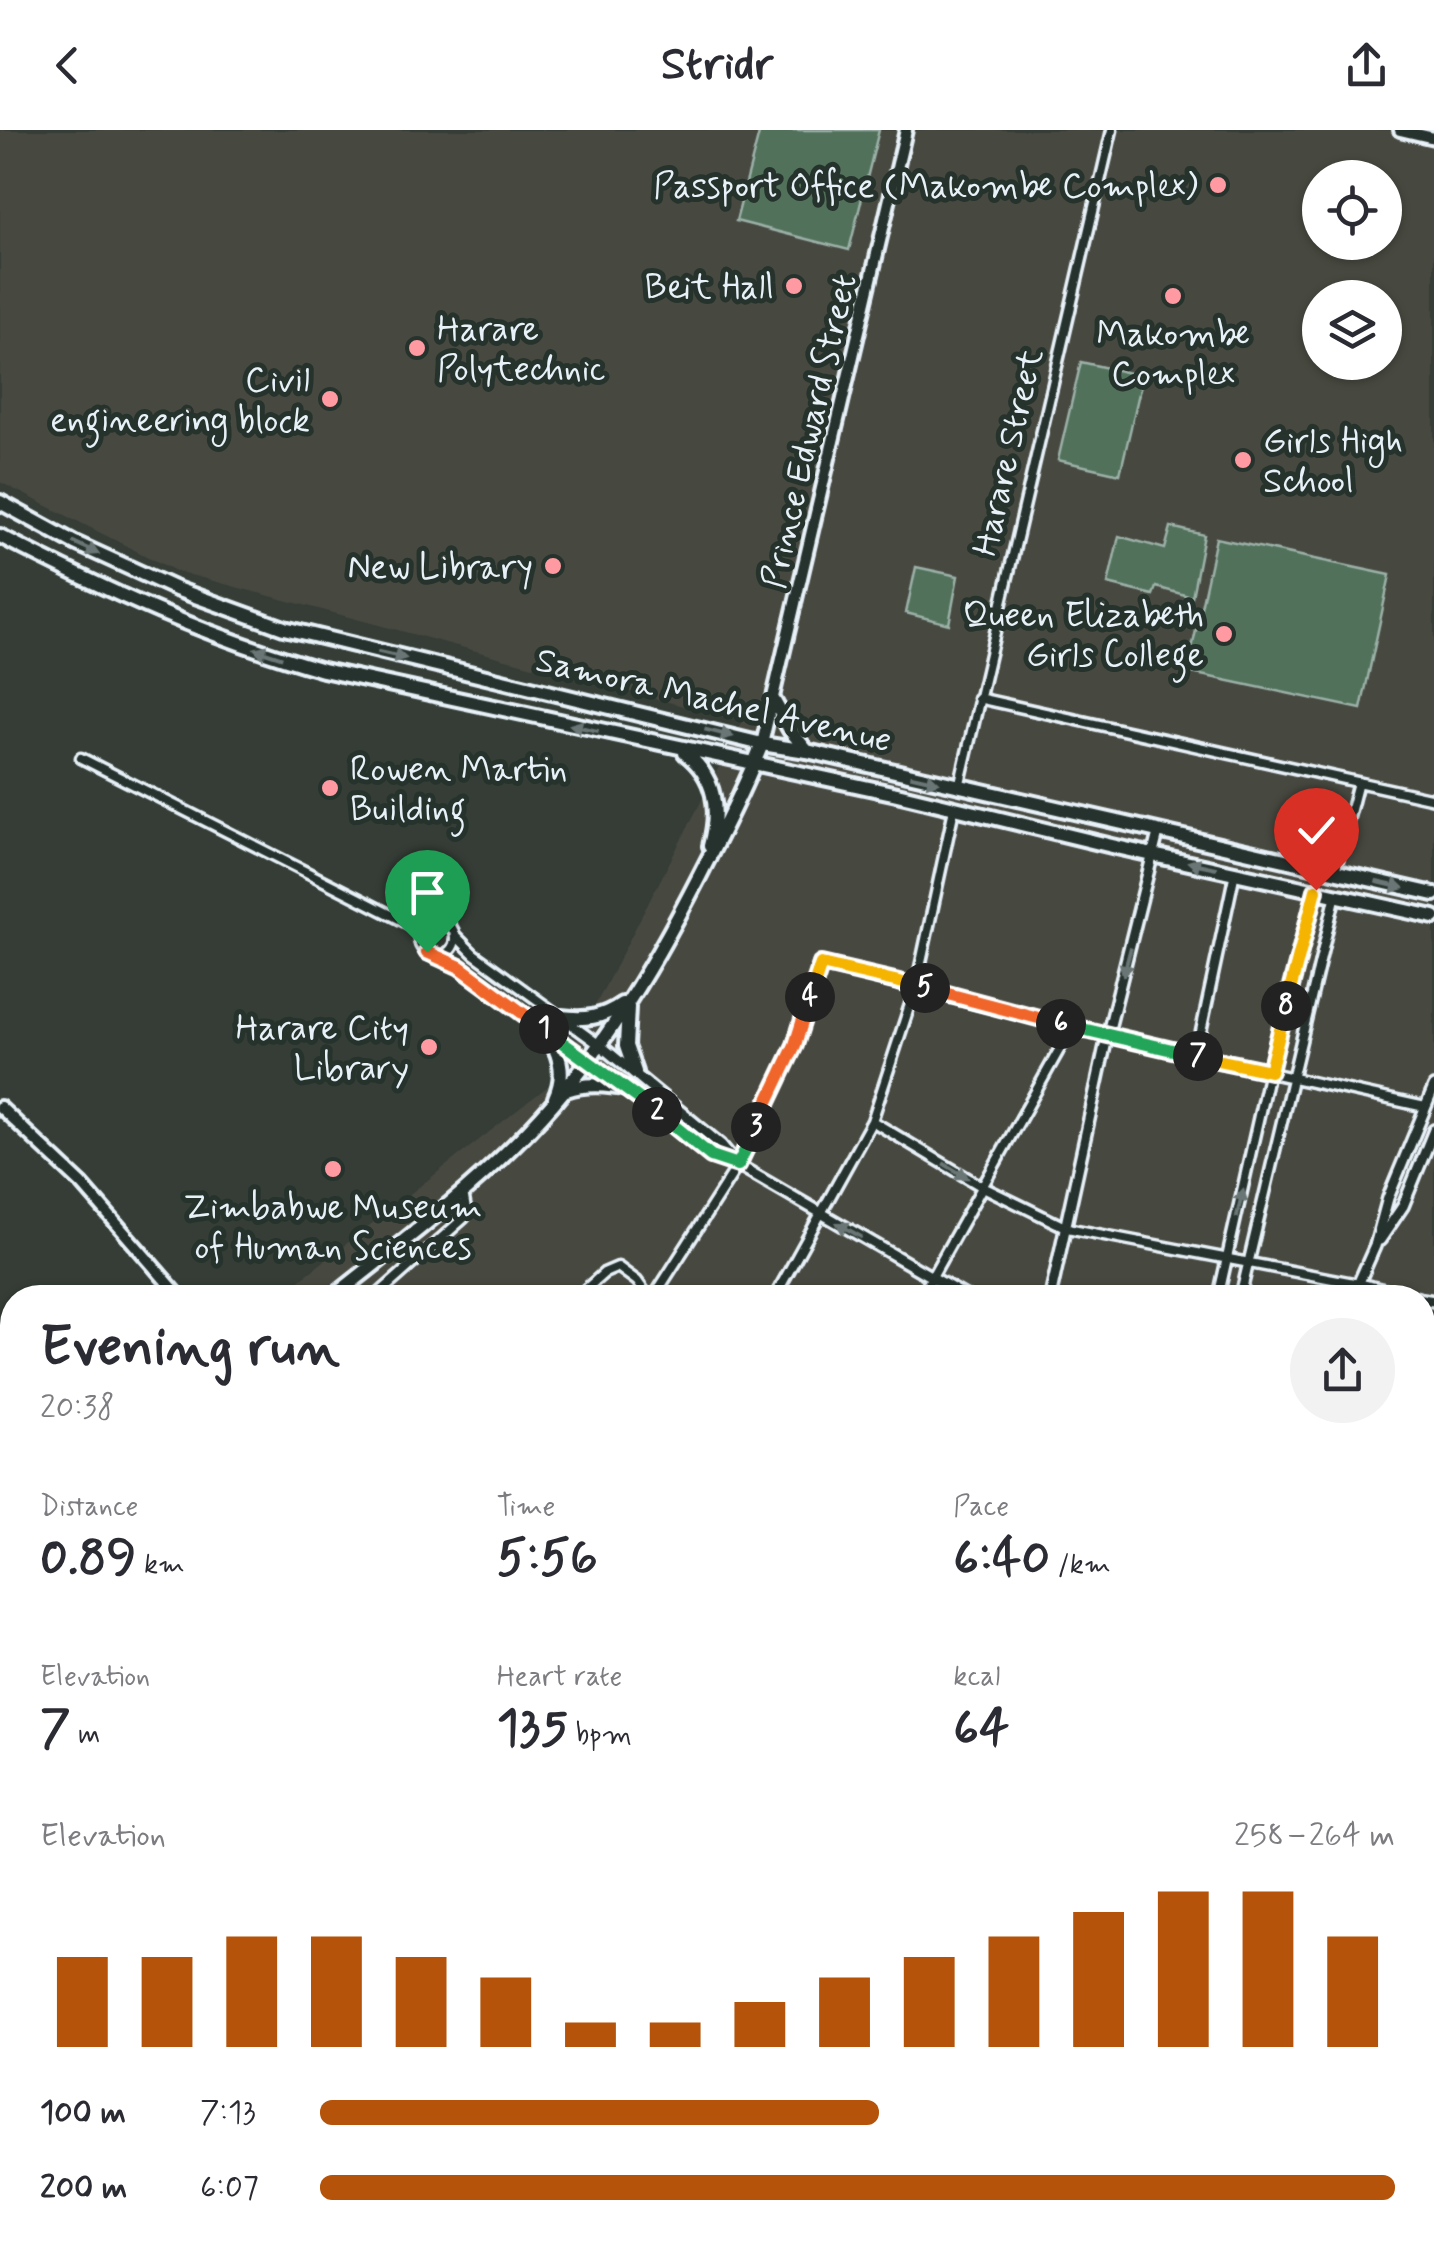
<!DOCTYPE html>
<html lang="en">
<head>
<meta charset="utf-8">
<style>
	body { margin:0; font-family:Mynerve,sans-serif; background:#f2f2f3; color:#2b2b33; height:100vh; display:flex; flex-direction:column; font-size:38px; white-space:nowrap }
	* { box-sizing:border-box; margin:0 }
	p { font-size:32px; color:#7c7c81 }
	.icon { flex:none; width:55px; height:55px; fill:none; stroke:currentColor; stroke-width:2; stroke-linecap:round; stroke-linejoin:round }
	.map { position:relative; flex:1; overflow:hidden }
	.details { position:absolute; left:0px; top:1155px; width:1435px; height:960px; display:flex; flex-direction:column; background:#fff; border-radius:40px 40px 0 0; box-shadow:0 2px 8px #0004 }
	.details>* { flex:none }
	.controls { position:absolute; left:1302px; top:30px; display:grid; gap:20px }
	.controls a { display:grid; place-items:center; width:100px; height:100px; border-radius:50%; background:#fff; box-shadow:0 2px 8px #0004; font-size:50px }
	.pin { position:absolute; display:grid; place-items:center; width:85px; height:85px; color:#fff; margin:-102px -42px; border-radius:50% 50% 50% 0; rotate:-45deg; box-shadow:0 0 10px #0007 }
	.pin .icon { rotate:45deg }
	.km { position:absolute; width:50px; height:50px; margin:-25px; border-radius:50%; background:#222; color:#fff; font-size:28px; line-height:50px; text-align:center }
	.round { display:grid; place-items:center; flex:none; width:105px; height:105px; border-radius:52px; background:#f2f2f3 }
	.overview { display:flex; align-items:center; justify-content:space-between; height:170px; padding:0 40px }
	h1 { font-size:55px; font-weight:700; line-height:75px }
	.metrics { display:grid; grid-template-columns:repeat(3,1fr); gap:15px; height:170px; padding:10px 40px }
	.metrics div { display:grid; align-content:center }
	.metrics b { font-size:50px; font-weight:700 }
	.metrics small { font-size:28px; font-weight:400 }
	.metrics p { font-size:28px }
	.chart { height:280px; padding:20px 40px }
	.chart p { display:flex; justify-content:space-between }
	.chart svg { width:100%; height:180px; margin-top:10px; stroke:#b45309; stroke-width:6 }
	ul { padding:0 40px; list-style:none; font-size:32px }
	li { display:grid; grid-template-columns:160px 120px 1fr; align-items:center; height:75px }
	li i { height:25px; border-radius:12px; background:#b45309 }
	header { display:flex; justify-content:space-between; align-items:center; height:130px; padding:0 40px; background:#fff; font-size:45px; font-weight:700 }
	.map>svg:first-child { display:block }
	.built { fill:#474941; fill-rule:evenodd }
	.green { fill:#51715a; stroke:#9cb1a9; stroke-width:2.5 }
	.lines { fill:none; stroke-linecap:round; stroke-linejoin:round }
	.minor-casing { stroke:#e8f1f8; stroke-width:15 }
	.tertiary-casing { stroke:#e8f1f8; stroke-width:16 }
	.secondary-casing { stroke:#e8f1f8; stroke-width:18 }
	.primary-casing { stroke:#e8f1f8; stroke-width:19 }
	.trunk-casing { stroke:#e8f1f8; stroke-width:20 }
	.minor { stroke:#26332d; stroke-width:8 }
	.tertiary { stroke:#26332d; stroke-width:9 }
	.secondary { stroke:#26332d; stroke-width:10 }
	.primary { stroke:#26332d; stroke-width:11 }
	.trunk { stroke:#26332d; stroke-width:12 }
	.oneway { fill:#6a7674 }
	.split-1-casing { stroke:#fff; stroke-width:20 }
	.split-2-casing { stroke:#fff; stroke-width:20 }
	.split-3-casing { stroke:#fff; stroke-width:20 }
	.split-4-casing { stroke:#fff; stroke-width:20 }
	.split-5-casing { stroke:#fff; stroke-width:20 }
	.split-6-casing { stroke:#fff; stroke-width:20 }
	.split-7-casing { stroke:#fff; stroke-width:20 }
	.split-8-casing { stroke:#fff; stroke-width:20 }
	.split-9-casing { stroke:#fff; stroke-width:20 }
	.split-1 { stroke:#f0652b; stroke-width:12 }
	.split-2 { stroke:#22a559; stroke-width:12 }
	.split-3 { stroke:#22a559; stroke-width:12 }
	.split-4 { stroke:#f0652b; stroke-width:12 }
	.split-5 { stroke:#f5b400; stroke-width:12 }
	.split-6 { stroke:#f0652b; stroke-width:12 }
	.split-7 { stroke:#22a559; stroke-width:12 }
	.split-8 { stroke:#f5b400; stroke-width:12 }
	.split-9 { stroke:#f5b400; stroke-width:12 }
	.poi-dot { fill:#ff9aa2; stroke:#26332d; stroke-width:4 }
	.labels { text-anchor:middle; stroke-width:10; stroke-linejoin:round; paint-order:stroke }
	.poi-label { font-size:35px; fill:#e8f1f8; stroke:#26332d; text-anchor:end }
	.street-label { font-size:35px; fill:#e8f1f8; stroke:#26332d }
</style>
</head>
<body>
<header><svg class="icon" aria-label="back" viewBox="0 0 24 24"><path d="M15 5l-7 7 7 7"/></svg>Stridr<svg class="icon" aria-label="share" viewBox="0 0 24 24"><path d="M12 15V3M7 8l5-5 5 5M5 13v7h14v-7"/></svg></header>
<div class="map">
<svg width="1434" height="2115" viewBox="0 0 1434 2115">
	<rect width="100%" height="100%" fill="#353d36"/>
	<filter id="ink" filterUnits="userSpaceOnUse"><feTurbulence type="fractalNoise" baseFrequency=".01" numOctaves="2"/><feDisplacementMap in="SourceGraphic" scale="20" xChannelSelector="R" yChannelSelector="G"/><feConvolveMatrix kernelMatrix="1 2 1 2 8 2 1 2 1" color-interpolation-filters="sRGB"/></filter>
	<g filter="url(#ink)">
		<!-- built -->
		<path class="built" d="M0 0H1434V2115H0V2046L12 2024V2102H1422V1168L278 1167 557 949 748 581 728 588 176 441 0 352ZM1320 48H1385V112H1320ZM1320 168H1385V232H1320Z"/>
		<!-- green -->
		<path class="green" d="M760 0H879L849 120 736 91Z
			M1081 232 1143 246 1120 344 1058 330Z
			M1171 397 1204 405 1192 467 1156 457 1153 465 1108 454 1119 406 1165 419Z
			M1216 408 1390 445 1361 579 1187 542Z
			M916 437 958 446 949 494 906 483Z
			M0 1815 12 1826V1985L0 1979Z"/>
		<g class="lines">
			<defs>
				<path id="minor" d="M978 568 1434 669
					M81 628 421 800
					M959 657 1112 0
					M1335 742 1358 652
					M419 808a18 18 0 1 1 36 0a18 18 0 1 1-36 0Z
					M455 805 474 824 601 916
					M438 826 460 837 589 932
					M1196 925 1235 742
					M872 991 981 1056 1067 1098 1359 1154
					M374 1168 464 1088 466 1080 463 1062
					M576 1168 604 1143 618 1137 637 1151 649 1168
					M653 1168 738 1035 795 915 821 835 1107 907 1425 977
					M774 1168 872 991 916 856 954 679
					M920 1168 1072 897
					M1218 1168 1269 941 1316 760
					M1240 1168 1336 764
					M1422 1339 1434 1318
					M0 1679 12 1690
					M0 1803 12 1795
					M0 1921 12 1912
					M0 2071 12 2046
					M0 2072 12 2079
					M55 2102 78 2115
					M556 2102 579 2115
					M91 2115 98 2102
					M389 2115 395 2102
					M982 2115 989 2102"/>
				<path id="tertiary" d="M601 916 721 1015 736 1033
					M589 932 711 1026 738 1035 968 1168
					M1380 1110 1403 1076 1434 1000
					M1359 1154 1418 1168
					M1050 1168 1107 907 1158 703
					M1352 1168 1375 1116 1388 1068 1434 957
					M1422 1169 1434 1171
					M1422 1425 1434 1431
					M540 2115 547 2102
					M688 2115 695 2102"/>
				<path id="secondary" d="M1400 0 1434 8
					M762 614 906 0
					M0 977 82 1054 181 1168
					M1422 1720 1434 1723
					M1422 1858 1434 1861
					M1117 2102 1194 2112 1222 2108
					M1209 2102 1222 2108 1281 2115
					M242 2115 249 2102
					M827 2115 866 2102"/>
				<path id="primary" d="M1422 1505 1434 1486
					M1422 1564 1434 1545
					M1097 2102 1107 2115
					M1216 2102 1222 2108
					M1118 2115 1120 2102
					M1146 2115 1149 2102
					M1172 2115 1178 2111"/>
				<path id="trunk" d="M0 372 75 413 176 459 284 498 762 614 807 621 1434 764
					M0 406C104 460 210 508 323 540L897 664 1112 716 1434 787
					M774 571 790 600 807 621
					M685 623C716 647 720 679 710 716
					M628 877 626 916 635 942
					M561 887C585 890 602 888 622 874
					M544 899C559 921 567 942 555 968
					M566 960C587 953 607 955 628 959
					M332 1168C394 1118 458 1071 514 1015 593 938 650 843 700 745 722 702 744 659 762 614
					M0 1412 12 1402"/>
			</defs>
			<!-- minor casing -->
			<use href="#minor" class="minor-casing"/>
			<!-- tertiary casing -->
			<use href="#tertiary" class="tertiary-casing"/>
			<!-- secondary casing -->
			<use href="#secondary" class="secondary-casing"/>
			<!-- primary casing -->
			<use href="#primary" class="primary-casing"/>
			<!-- trunk casing -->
			<use href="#trunk" class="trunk-casing"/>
			<!-- minor -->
			<use href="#minor" class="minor"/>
			<!-- tertiary -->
			<use href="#tertiary" class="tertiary"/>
			<!-- secondary -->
			<use href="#secondary" class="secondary"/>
			<!-- primary -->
			<use href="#primary" class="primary"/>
			<!-- trunk -->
			<use href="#trunk" class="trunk"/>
		</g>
		<!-- one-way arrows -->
		<defs><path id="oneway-solid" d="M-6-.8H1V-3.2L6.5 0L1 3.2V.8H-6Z" transform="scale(2.5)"/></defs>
		<g class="oneway">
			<use href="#oneway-solid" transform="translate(86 418) rotate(25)"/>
			<use href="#oneway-solid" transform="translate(268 523) rotate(-162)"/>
			<use href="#oneway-solid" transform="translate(392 525) rotate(13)"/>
			<use href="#oneway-solid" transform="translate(584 598) rotate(-168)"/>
			<use href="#oneway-solid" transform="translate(719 603) rotate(14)"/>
			<use href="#oneway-solid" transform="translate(925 649) rotate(13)"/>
			<use href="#oneway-solid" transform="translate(1202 735) rotate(-168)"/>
			<use href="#oneway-solid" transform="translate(1390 755) rotate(13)"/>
			<use href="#oneway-solid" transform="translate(1127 832) rotate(105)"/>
			<use href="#oneway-solid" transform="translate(956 1041) rotate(31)"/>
			<use href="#oneway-solid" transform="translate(1240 1073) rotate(-77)"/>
			<use href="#oneway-solid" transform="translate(849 1100) rotate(-150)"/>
		</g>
	</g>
	<g class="lines" filter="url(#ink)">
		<defs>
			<path id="split-1" d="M427 822 460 837 544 899"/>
			<path id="split-2" d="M544 899 657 982"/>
			<path id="split-3" d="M657 982 711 1026 738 1035 756 997"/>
			<path id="split-4" d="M756 997 795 915 810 867"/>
			<path id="split-5" d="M810 867 821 834 925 858"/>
			<path id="split-6" d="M925 858 1061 894"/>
			<path id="split-7" d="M1061 894 1198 926"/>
			<path id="split-8" d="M1198 926 1270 941 1286 876"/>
			<path id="split-9" d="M1286 876 1316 760"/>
		</defs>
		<!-- split-1 casing -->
		<use href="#split-1" class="split-1-casing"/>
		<!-- split-2 casing -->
		<use href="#split-2" class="split-2-casing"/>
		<!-- split-3 casing -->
		<use href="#split-3" class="split-3-casing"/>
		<!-- split-4 casing -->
		<use href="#split-4" class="split-4-casing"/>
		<!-- split-5 casing -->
		<use href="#split-5" class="split-5-casing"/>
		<!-- split-6 casing -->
		<use href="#split-6" class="split-6-casing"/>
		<!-- split-7 casing -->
		<use href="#split-7" class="split-7-casing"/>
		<!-- split-8 casing -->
		<use href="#split-8" class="split-8-casing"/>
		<!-- split-9 casing -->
		<use href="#split-9" class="split-9-casing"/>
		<!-- split-1 -->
		<use href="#split-1" class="split-1"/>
		<!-- split-2 -->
		<use href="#split-2" class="split-2"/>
		<!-- split-3 -->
		<use href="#split-3" class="split-3"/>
		<!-- split-4 -->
		<use href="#split-4" class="split-4"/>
		<!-- split-5 -->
		<use href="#split-5" class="split-5"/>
		<!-- split-6 -->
		<use href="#split-6" class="split-6"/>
		<!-- split-7 -->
		<use href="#split-7" class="split-7"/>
		<!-- split-8 -->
		<use href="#split-8" class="split-8"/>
		<!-- split-9 -->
		<use href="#split-9" class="split-9"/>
	</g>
	<!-- markers -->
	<g class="poi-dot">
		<circle cx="1218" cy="55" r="10"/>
		<circle cx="794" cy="156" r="10"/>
		<circle cx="1173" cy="166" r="10"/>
		<circle cx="417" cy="218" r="10"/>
		<circle cx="330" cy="269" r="10"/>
		<circle cx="1243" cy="330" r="10"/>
		<circle cx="553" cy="436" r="10"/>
		<circle cx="1224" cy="504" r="10"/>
		<circle cx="330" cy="658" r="10"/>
		<circle cx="429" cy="917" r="10"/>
		<circle cx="333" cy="1039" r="10"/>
	</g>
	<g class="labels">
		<!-- poi labels -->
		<g class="poi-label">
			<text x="1198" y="67">Passport Office (Makombe Complex)</text>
			<text x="774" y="168">Beit Hall</text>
			<text x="437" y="210" text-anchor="start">Harare<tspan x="437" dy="40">Polytechnic</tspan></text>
			<text x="1173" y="215" text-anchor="middle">Makombe<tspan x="1173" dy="40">Complex</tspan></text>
			<text x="310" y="261">Civil<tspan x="310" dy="40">engineering block</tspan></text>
			<text x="1263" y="322" text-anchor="start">Girls High<tspan x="1263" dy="40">School</tspan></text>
			<text x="533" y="448">New Library</text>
			<text x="1204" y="496">Queen Elizabeth<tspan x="1204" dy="40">Girls College</tspan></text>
			<text x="350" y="650" text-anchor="start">Rowen Martin<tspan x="350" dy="40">Building</tspan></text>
			<text x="409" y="909">Harare City<tspan x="409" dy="40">Library</tspan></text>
			<text x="333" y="1088" text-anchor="middle">Zimbabwe Museum<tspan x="333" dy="40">of Human Sciences</tspan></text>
		</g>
		<!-- street labels -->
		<g class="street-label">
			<text transform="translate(808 301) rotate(-77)" y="12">Prince Edward Street</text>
			<text transform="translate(1007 322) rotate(-77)" y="12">Harare Street</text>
			<text transform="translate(714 569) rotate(13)" y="12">Samora Machel Avenue</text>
		</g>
	</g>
</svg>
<div class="controls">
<a><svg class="icon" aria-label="locate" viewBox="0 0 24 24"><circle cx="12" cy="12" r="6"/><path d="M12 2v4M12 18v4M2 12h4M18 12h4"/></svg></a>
<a><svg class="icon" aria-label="layers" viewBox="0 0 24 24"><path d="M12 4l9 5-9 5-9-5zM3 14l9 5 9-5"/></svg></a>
</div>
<div class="pin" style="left:427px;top:822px;background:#1e9e55"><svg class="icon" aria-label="arrive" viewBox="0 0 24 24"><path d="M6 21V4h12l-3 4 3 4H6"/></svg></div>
<div class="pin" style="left:1316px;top:760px;background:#d93025"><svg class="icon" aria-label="check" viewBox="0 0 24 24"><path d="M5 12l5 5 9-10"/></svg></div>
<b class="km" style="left:544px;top:899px">1</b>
<b class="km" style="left:657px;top:982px">2</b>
<b class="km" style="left:756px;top:997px">3</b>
<b class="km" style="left:810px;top:867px">4</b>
<b class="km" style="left:925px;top:858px">5</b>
<b class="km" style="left:1061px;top:894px">6</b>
<b class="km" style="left:1198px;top:926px">7</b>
<b class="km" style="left:1286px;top:876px">8</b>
<section class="details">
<div class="overview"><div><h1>Evening run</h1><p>20:38</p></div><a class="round"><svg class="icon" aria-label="share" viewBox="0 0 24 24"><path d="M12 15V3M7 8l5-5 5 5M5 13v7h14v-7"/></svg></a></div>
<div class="metrics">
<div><p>Distance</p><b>0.89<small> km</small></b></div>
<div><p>Time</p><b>5:56</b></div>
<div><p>Pace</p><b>6:40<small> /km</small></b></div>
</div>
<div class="metrics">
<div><p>Elevation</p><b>7<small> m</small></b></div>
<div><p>Heart rate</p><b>135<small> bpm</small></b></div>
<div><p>kcal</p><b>64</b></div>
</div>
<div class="chart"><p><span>Elevation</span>258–264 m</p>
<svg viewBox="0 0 160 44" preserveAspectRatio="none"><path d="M5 44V22M15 44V22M25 44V17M35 44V17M45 44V22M55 44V27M65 44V38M75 44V38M85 44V33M95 44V27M105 44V22M115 44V17M125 44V11M135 44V6M145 44V6M155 44V17"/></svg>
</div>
<ul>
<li><b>100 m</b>7:13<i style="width:52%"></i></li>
<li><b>200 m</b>6:07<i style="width:100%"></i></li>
</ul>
</section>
</div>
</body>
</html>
